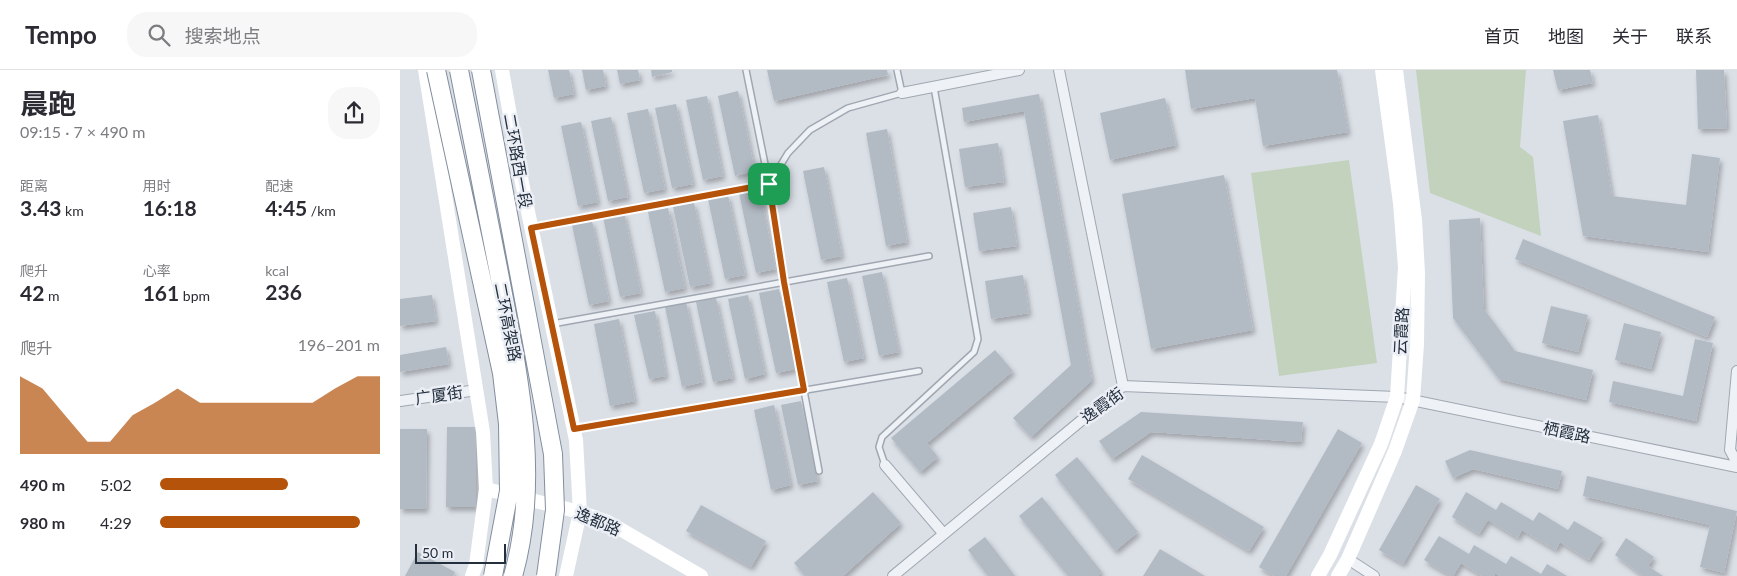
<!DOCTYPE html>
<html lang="zh">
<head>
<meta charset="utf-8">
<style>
	body { margin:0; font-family:Lato,"Noto Sans SC",sans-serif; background:#f7f7f7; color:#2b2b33; height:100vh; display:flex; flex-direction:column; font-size:19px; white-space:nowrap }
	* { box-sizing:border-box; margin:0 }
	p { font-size:16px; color:#7c7c81 }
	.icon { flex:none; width:28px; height:28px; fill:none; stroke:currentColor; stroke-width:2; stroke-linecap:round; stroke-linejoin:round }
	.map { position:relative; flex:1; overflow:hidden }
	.side { display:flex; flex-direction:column; background:#fff; width:400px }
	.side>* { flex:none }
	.scale { position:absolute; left:15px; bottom:12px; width:91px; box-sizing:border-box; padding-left:5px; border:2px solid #242f3e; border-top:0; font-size:14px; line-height:18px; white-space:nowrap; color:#242f3e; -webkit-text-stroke:4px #ebeff5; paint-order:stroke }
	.pin { position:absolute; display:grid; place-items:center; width:42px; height:42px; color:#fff; margin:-21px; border-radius:10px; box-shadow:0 2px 8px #0006 }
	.round { display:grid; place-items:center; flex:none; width:52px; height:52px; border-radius:20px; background:#f7f7f7 }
	.headline { display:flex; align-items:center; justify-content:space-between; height:85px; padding:0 20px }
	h1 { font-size:28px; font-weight:700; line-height:38px }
	.stats { display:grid; grid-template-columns:repeat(3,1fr); gap:8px; height:85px; padding:5px 20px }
	.stats div { display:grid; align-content:center }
	.stats b { font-size:21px; font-weight:700 }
	.stats small { font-size:14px; font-weight:400 }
	.stats p { font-size:14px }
	.chart { height:140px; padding:10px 20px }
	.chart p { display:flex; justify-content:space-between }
	.chart svg { width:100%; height:90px; margin-top:5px; fill:#b45309; opacity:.7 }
	ul { padding:0 20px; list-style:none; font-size:16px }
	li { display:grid; grid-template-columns:80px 60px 1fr; align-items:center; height:38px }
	li i { height:12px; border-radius:6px; background:#b45309 }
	header { display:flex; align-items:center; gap:30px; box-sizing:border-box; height:70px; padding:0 25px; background:#fff; border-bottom:1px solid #e1e1e2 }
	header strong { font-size:24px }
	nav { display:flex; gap:28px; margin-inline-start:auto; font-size:18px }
	.search { width:350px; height:45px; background:#f7f7f7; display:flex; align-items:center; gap:12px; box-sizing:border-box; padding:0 18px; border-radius:20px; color:#7c7c81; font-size:19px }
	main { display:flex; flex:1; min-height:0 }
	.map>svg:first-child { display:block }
	.green { fill:#c2d2bc }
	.building { fill:#b2bac4; filter:url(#shadow) }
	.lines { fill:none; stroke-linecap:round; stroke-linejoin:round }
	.lane-casing { stroke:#a0a7b1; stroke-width:8 }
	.street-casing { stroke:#a0a7b1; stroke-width:12 }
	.lane { stroke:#eef1f5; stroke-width:5 }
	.street { stroke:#eef1f5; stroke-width:10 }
	.secondary { stroke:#fff; stroke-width:14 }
	.highway-bridge-casing { stroke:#828e9f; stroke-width:20; stroke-linecap:butt }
	.highway-bridge { stroke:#fff; stroke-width:18 }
	.route-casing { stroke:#fff; stroke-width:10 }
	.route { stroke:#b45309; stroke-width:6 }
	.labels { text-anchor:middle; stroke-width:5; stroke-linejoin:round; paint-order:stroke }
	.street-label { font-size:16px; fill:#242f3e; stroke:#ebeff5 }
</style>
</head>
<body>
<header>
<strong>Tempo</strong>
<div class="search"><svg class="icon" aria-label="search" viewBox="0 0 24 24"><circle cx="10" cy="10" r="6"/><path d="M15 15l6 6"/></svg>搜索地点</div>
<nav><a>首页</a><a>地图</a><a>关于</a><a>联系</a></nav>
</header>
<main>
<section class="side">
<div class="headline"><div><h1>晨跑</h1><p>09:15 · 7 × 490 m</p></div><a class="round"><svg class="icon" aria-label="share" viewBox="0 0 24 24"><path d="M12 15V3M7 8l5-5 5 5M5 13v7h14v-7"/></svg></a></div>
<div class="stats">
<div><p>距离</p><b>3.43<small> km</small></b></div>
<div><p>用时</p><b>16:18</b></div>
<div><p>配速</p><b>4:45<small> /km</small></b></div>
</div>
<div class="stats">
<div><p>爬升</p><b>42<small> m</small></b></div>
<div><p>心率</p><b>161<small> bpm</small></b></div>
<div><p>kcal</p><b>236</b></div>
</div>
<div class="chart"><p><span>爬升</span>196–201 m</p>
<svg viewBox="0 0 160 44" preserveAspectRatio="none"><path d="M0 44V6L10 12L20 25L30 38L40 38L50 25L60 19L70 12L80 19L90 19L100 19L110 19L120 19L130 19L140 12L150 6L160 6V44z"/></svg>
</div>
<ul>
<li><b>490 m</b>5:02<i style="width:58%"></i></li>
<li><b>980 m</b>4:29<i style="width:91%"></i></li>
</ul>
</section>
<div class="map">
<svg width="1337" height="506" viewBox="0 0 1337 506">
	<defs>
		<filter id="shadow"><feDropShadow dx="2.5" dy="4" stdDeviation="2.5" flood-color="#0004"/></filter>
	</defs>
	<rect width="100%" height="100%" fill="#dbe0e7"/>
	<!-- green -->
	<path class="green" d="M1016 0H1126L1120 77 1133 87 1141 166 1030 123Z
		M949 90 977 293 879 306 851 103Z"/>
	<!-- building -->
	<path class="building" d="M148 0H169L174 24 154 28Z
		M182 0H203L206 16 186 20Z
		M217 0H238L240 10 220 14Z
		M251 0H272V2L252 7Z
		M367 0H487L488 5 374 31Z
		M785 0H937L948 62 863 76 855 28 791 39Z
		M1153 0H1190L1193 13 1158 20Z
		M1296 0H1324L1327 58 1298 59Z
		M338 21 355 101 335 106 318 26Z
		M639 24 692 310 631 367 613 348 671 295 624 41 564 52 562 38Z
		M307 26 323 106 303 110 286 30Z
		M765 28 776 75 710 90 700 43Z
		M276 34 293 114 272 118 255 38Z
		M248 39 265 119 244 123 227 43Z
		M1198 45 1212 126 1286 135 1292 84 1320 88 1308 182 1183 166 1163 51Z
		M211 47 228 127 208 131 191 51Z
		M181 52 198 132 178 136 161 56Z
		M487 59 507 172 486 176 466 63Z
		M598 73 604 112 565 117 559 79Z
		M424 97 442 186 421 190 403 101Z
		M824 105 853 260 751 279 722 124Z
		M359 119 376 199 356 203 339 123Z
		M328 125 345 205 325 209 308 129Z
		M294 133 311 213 290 217 273 137Z
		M611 137 617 176 579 181 573 143Z
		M268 138 285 218 265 222 248 142Z
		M224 143 241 223 220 227 203 147Z
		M1080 148 1084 239 1115 281 1193 300 1186 330 1099 309 1053 248 1049 150Z
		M192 151 209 231 189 235 172 155Z
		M1123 169 1315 247 1307 267 1115 189Z
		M482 202 499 282 479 286 462 206Z
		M623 205 629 243 591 249 585 211Z
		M447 208 464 288 444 292 427 212Z
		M379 219 396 299 376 303 359 223Z
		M32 225 36 251 0 256V229Z
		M348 225 365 304 345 309 328 229Z
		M316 228 333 308 313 312 296 232Z
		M286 232 303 312 282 317 265 237Z
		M1151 236 1188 245 1178 282 1142 273Z
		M255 241 266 306 249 309 234 245Z
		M219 249 235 331 210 336 194 254Z
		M1224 253 1261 262 1251 299 1215 290Z
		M1295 269 1313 273 1296 351 1209 332 1213 311 1283 326Z
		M46 277 49 294 0 302V285Z
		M595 280 613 301 527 373 538 387 520 402 491 368Z
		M401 331 418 411 398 415 381 335Z
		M374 335 391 415 371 420 354 340Z
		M741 342 903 352 901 372 751 362 712 389 699 371Z
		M47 357H76V437H46Z
		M0 359H27L26 439H0Z
		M938 359 962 373 886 506H874L859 497Z
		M1070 380 1162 401 1158 419 1073 399 1053 408 1045 391Z
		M742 385 864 457 849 481 728 409Z
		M677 387 738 462 715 481 655 405Z
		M1187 406 1337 441 1324 503 1300 497 1310 455 1183 426Z
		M1016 415 1040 429 1003 494 979 480Z
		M473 422 501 453 443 506H405L394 493Z
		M1066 422 1096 440 1101 432 1133 451 1139 442 1168 460 1174 451 1203 468 1189 490 1160 472 1156 480 1122 460 1118 468 1088 450 1079 464 1052 447Z
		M642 427 702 502 698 506H668L619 446Z
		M301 435 366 471 351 497 286 461Z
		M1039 466 1069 484 1074 475 1106 494 1111 486 1141 504 1147 494 1167 506H1100L1095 503 1094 506H1082L1061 493 1053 506H1051L1024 490Z
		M585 467 615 506H588L568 480Z
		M1226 468 1254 487 1248 496 1263 506H1243L1215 485Z
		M760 479 805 506H743Z
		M18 482 55 502 53 506H5Z"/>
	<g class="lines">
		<defs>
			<path id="lane" d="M346 0 369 114 384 213 419 401
				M132 157 369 114 388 83 410 60 448 38 502 23 497 0
				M152 254 529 186
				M174 359 519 301
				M485 395 479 377 482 367 574 282 578 269 534 17"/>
			<path id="street" d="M659 0 723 316
				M502 23 619 0
				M1337 301 1330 380 1337 393
				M0 331 77 320
				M485 395 543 463
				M948 489 974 506
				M493 506 723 316 997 327 1337 397"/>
		</defs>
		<!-- lane casing -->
		<use href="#lane" class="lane-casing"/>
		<!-- street casing -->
		<use href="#street" class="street-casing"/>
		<!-- lane -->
		<use href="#lane" class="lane"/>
		<!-- street -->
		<use href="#street" class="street"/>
		<!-- secondary -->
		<path class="secondary" d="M25 0 83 362 86 419 76 495 72 506
			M102 0 122 113 176 370 180 442 166 506
			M86 419 180 442 208 452 301 506
			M918 506 930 485 981 374 997 327 1005 197 1000 133 982 0
			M938 506 948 489 995 381 1013 330 1017 274 1018 203 1015 150 996 0"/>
		<defs>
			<path id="highway-bridge" d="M36 0 102 303 108 354 109 421 93 506
				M59 0C72 66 85 132 98 198 117 298 142 405 113 506
				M81 0 153 384 155 440 146 506"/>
		</defs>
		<!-- highway-bridge casing -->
		<use href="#highway-bridge" class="highway-bridge-casing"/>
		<!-- highway-bridge -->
		<use href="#highway-bridge" class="highway-bridge"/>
	</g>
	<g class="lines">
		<defs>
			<path id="route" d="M369 114 384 212 404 320 174 359 131 158Z"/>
		</defs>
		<!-- route casing -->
		<use href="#route" class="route-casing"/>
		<!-- route -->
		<use href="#route" class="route"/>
	</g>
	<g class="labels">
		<!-- street labels -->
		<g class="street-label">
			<text transform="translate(118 91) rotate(80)" y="6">二环路西一段</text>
			<text transform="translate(108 252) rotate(79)" y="6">二环高架路</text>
			<text transform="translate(1001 261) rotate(-87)" y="6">云霞路</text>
			<text transform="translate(39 325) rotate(-8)" y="6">广厦街</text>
			<text transform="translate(702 335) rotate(-36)" y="6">逸霞街</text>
			<text transform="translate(1167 362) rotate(12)" y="6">栖霞路</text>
			<text transform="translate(198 451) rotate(23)" y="6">逸都路</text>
		</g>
	</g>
</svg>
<div class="scale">50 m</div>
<div class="pin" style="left:369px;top:114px;background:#1e9e55"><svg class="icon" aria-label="arrive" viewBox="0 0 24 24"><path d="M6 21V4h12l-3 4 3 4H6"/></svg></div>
</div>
</main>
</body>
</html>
